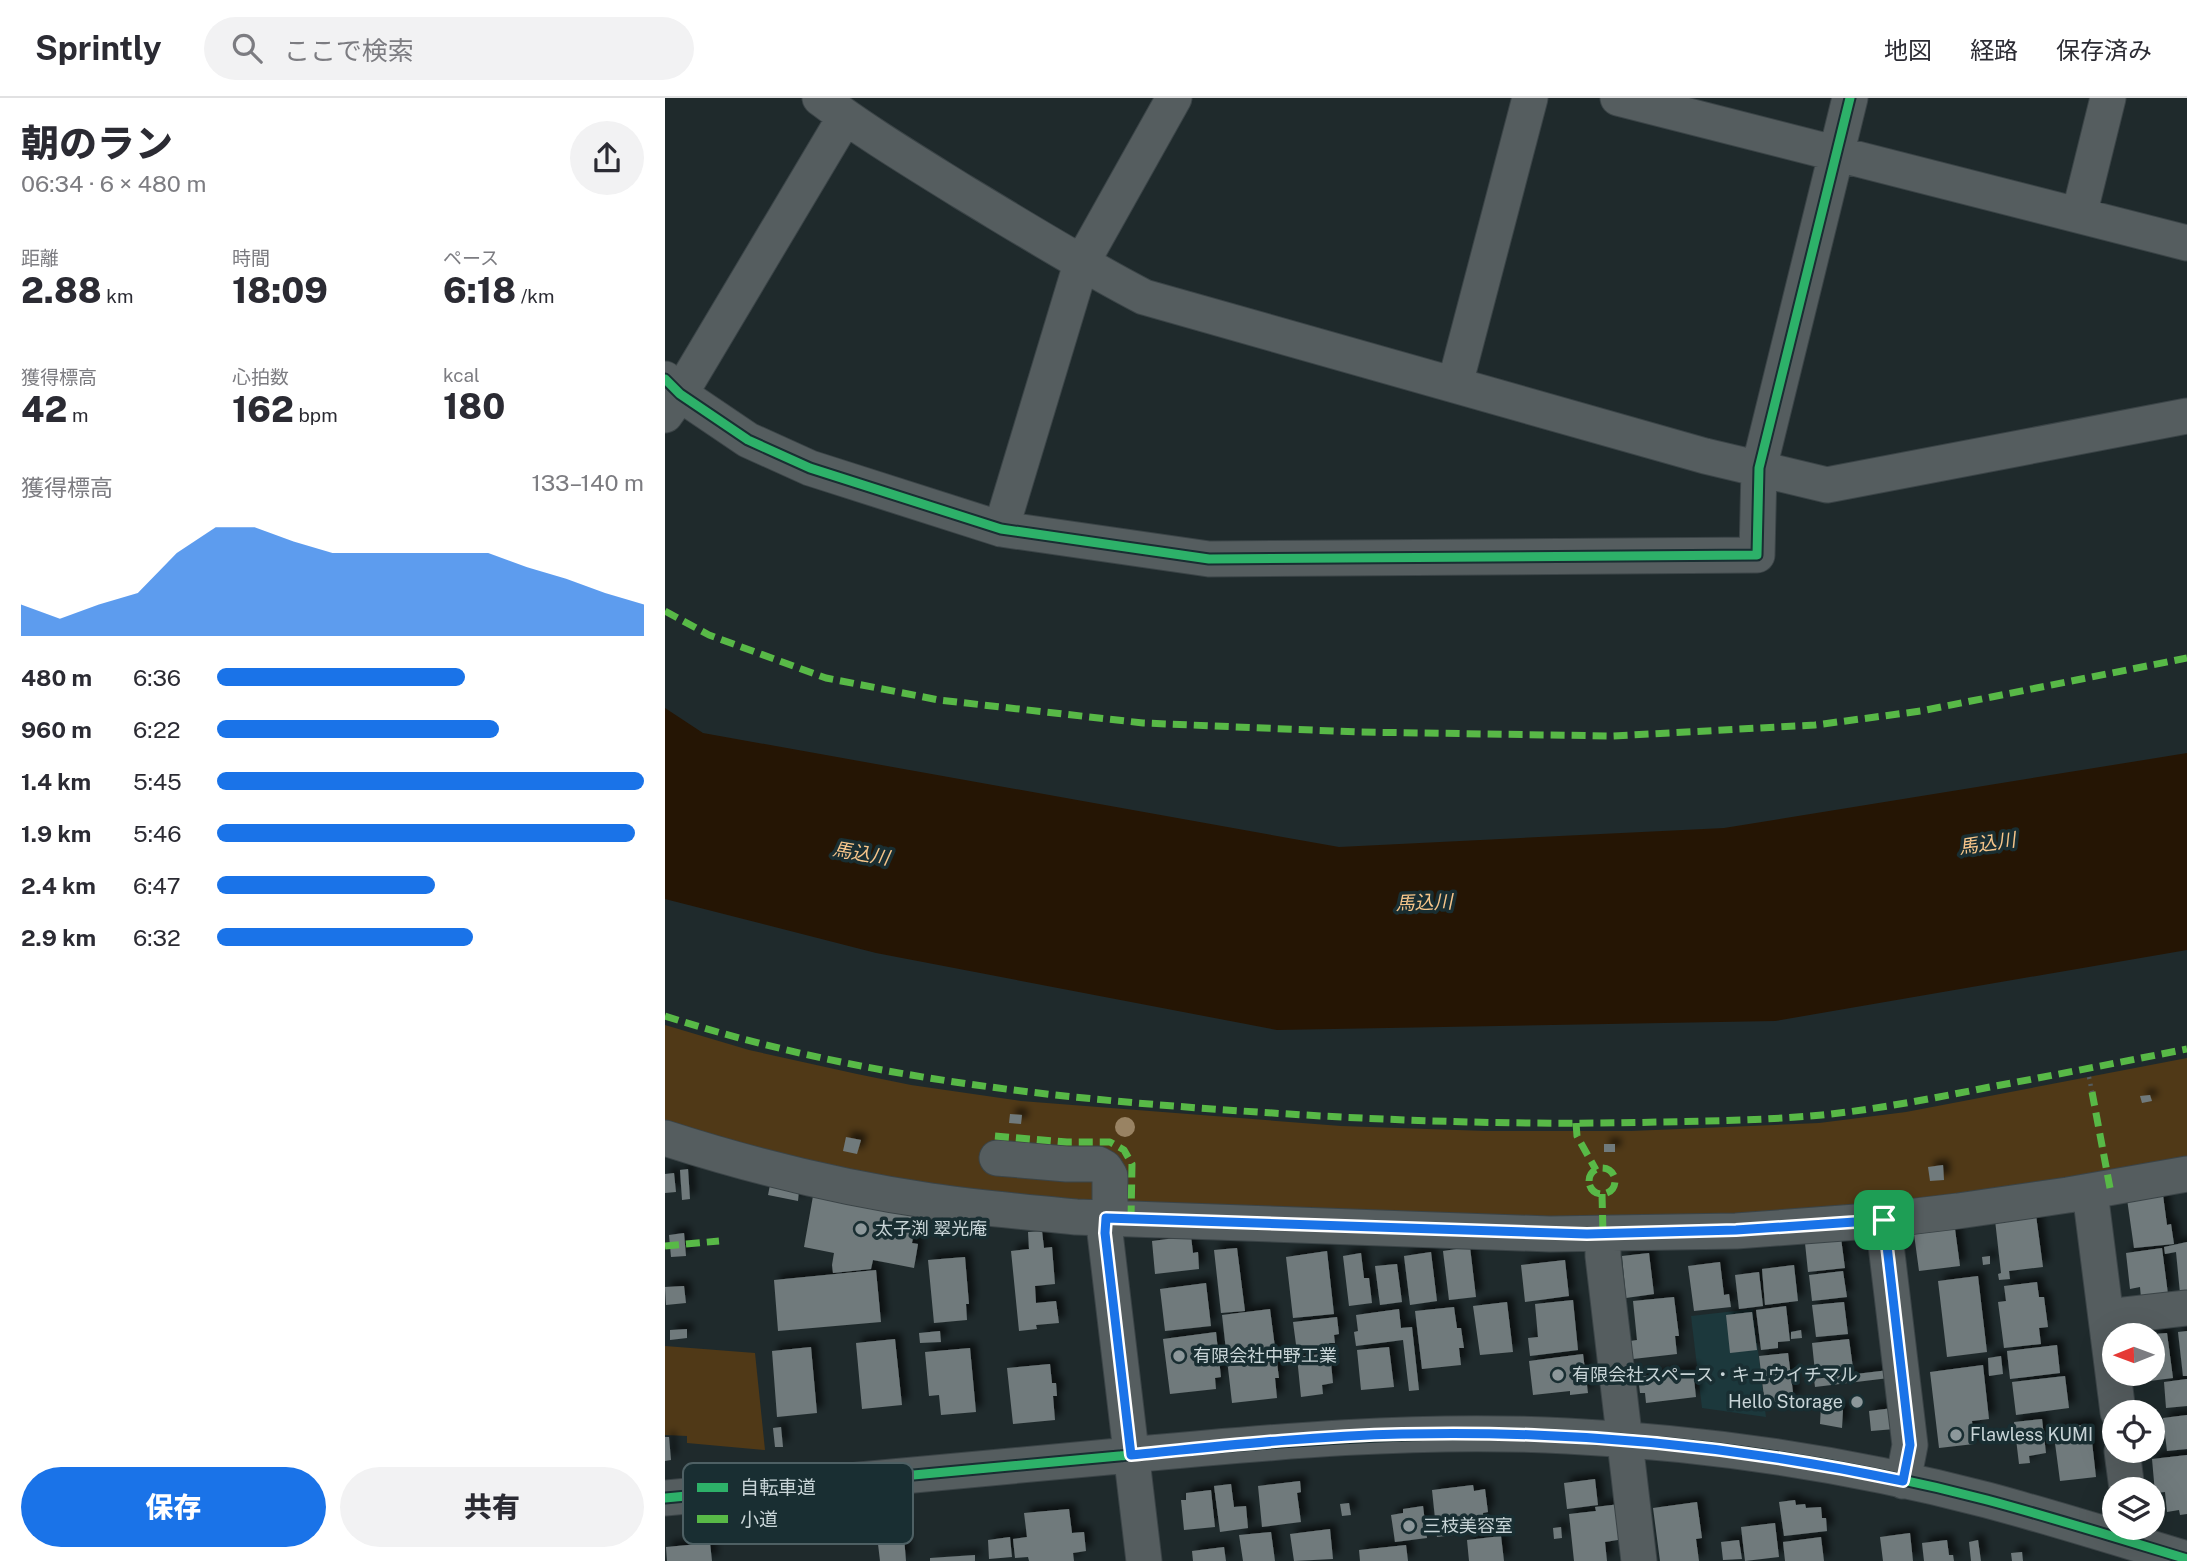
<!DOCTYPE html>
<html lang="ja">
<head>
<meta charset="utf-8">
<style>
	body { margin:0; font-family:"Public Sans","Noto Sans JP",sans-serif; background:#f2f2f3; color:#2b2b33; height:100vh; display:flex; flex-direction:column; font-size:26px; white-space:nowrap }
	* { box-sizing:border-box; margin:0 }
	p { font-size:23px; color:#7c7c81 }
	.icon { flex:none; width:38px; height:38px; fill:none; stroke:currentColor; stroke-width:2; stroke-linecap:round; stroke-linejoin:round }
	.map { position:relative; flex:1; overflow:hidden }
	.side { display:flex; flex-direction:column; background:#fff; width:665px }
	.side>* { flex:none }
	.needle { width:46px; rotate:269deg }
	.controls { position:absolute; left:1437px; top:1225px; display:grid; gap:14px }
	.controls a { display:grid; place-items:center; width:63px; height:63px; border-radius:50%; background:#fff; box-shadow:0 7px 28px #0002; font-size:35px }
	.pin { position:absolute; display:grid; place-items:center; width:60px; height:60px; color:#fff; margin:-30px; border-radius:14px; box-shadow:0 4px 10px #0006 }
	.round { display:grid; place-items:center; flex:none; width:74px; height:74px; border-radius:37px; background:#f2f2f3 }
	.headline { display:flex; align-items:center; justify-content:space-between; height:119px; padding:0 21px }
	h1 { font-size:38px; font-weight:800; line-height:52px }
	.stats { display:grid; grid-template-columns:repeat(3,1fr); gap:10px; height:119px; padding:7px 21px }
	.stats div { display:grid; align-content:center }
	.stats b { font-size:35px; font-weight:800 }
	.stats small { font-size:19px; font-weight:400 }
	.stats p { font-size:19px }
	.chart { height:196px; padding:14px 21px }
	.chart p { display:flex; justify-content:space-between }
	.chart svg { width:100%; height:126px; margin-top:7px; fill:#1a73e8; opacity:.7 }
	.cta { display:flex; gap:14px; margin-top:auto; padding:14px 21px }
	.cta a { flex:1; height:80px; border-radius:42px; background:#1a73e8; color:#fff; font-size:28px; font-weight:800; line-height:80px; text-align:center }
	.cta a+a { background:#f2f2f3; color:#2b2b33 }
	ul { padding:0 21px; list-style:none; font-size:23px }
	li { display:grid; grid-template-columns:112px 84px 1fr; align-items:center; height:52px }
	li i { height:18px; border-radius:9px; background:#1a73e8 }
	header { display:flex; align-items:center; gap:42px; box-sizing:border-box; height:98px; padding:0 35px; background:#fff; border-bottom:2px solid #e1e1e2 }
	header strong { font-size:33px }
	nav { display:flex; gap:38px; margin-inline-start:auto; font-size:24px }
	.search { width:490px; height:63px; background:#f2f2f3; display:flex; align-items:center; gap:18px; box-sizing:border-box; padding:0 24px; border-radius:38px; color:#7c7c81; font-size:26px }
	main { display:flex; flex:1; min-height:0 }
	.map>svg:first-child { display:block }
	.built { fill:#1c383c }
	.green { fill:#503917 }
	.water { fill:#251504 }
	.building { fill:#707a7c; filter:url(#shadow) }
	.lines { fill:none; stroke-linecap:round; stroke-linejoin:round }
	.minor-casing { stroke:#3b4447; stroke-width:37 }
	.path { stroke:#555c5e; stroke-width:4.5; stroke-dasharray:2 5; stroke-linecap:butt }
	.minor { stroke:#555d5f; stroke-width:35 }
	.quiet { stroke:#58b947; stroke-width:7; stroke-dasharray:14 7; stroke-linecap:butt }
	.cycleway-casing { stroke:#192e32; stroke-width:13 }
	.cycleway { stroke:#2db169; stroke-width:9 }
	.tree { fill:#998363 }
	.route-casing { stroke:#fff; stroke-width:14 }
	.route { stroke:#1a73e8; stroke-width:9 }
	.poi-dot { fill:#8d989b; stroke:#192e32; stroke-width:2.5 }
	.labels { text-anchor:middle; stroke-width:7; stroke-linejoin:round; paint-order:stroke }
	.poi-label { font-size:18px; fill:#c8d4d7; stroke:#192e32; text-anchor:start }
	.water-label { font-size:19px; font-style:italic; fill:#f6c58a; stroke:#192e32 }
	.key { fill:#192e32; stroke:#4e6064; stroke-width:2 }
	.key-label { font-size:19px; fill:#c8d4d7 }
</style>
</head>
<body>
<header>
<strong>Sprintly</strong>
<div class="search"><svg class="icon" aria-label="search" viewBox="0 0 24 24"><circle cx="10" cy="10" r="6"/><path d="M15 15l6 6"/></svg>ここで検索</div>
<nav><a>地図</a><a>経路</a><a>保存済み</a></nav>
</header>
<main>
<section class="side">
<div class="headline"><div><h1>朝のラン</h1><p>06:34 · 6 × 480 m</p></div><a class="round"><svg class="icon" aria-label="share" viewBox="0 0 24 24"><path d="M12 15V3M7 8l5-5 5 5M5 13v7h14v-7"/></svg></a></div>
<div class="stats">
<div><p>距離</p><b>2.88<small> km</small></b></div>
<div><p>時間</p><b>18:09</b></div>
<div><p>ペース</p><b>6:18<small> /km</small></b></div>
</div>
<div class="stats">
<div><p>獲得標高</p><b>42<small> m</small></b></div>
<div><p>心拍数</p><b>162<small> bpm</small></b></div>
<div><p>kcal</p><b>180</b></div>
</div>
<div class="chart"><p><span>獲得標高</span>133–140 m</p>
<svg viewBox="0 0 160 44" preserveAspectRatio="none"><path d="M0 44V33L10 38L20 33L30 29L40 15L50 6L60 6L70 11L80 15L90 15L100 15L110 15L120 15L130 20L140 24L150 29L160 33V44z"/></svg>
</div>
<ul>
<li><b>480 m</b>6:36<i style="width:58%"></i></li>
<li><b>960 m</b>6:22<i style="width:66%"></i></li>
<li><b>1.4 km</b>5:45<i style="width:100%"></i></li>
<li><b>1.9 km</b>5:46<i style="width:98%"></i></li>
<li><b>2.4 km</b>6:47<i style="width:51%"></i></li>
<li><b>2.9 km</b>6:32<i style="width:60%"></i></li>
</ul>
<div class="cta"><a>保存</a><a>共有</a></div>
</section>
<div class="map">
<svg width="1522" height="1463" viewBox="0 0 1522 1463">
	<defs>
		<filter id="shadow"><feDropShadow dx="6" dy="-6" stdDeviation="3.5" flood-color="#0009"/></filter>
	</defs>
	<rect width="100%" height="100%" fill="#1f2a2c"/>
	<!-- built -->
	<path class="built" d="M1088 1211 1101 1319 1037 1310 1026 1218Z"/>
	<!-- green -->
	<path class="green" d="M0 927 84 952 192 976 246 987 356 1003 676 1028 821 1033H966L1154 1025 1241 1014 1522 960V1062L1328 1096 996 1122 411 1106 194 1078 0 1026Z
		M0 1248 90 1255 100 1352 22 1345V1338L0 1337Z"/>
	<!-- water -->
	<path class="water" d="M0 610 38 635 674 749 1059 730 1522 655V852L1110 923 612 932 211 855 0 801Z"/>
	<!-- building -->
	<path class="building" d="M1485 997 1487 1003 1477 1005 1475 998Z
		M345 1016 357 1017 356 1026 344 1025Z
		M181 1039 196 1042 192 1056 178 1053Z
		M939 1046H950V1054H939Z
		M1278 1067 1279 1082 1265 1083 1263 1069Z
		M23 1071 25 1101 17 1102 15 1072Z
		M9 1075 11 1094 0 1095V1076Z
		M105 1087 134 1092 133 1103 103 1097Z
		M1498 1097 1502 1127 1506 1126 1509 1146 1469 1150 1462 1101Z
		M148 1098 252 1118 247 1145 253 1146 249 1170 208 1162 206 1171 168 1175 167 1167 169 1155 139 1149Z
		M1371 1117 1378 1169 1344 1173 1345 1181 1334 1182 1333 1176 1336 1175 1330 1122Z
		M1290 1131 1295 1168 1254 1173 1249 1136Z
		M377 1133 379 1150 387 1149 390 1186 370 1188 371 1205 391 1203 394 1225 371 1227 372 1231 354 1233 346 1153 364 1151 363 1134Z
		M19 1135 21 1158 6 1159 4 1137Z
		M526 1138 528 1155 533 1154 534 1171 490 1176 487 1143Z
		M1176 1140 1180 1170 1143 1174 1140 1145Z
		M1522 1144V1195H1515L1511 1154 1500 1156 1499 1149Z
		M805 1149 811 1199 784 1202 778 1153Z
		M572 1150 580 1213 556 1215 549 1152Z
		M1497 1150 1503 1196 1476 1200 1475 1189 1465 1191 1461 1155Z
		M662 1153 669 1216 628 1220 621 1159Z
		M766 1154 772 1203 745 1207 739 1158Z
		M696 1155 699 1180H704L707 1205 684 1208 678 1158Z
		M984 1155 989 1196 961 1200 957 1158Z
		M1325 1158V1166L1318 1167 1317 1159Z
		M300 1159 304 1206H301L302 1222 269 1225 263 1162Z
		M900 1162 904 1198 860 1204 856 1167Z
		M1055 1164 1059 1197 1064 1196 1066 1209 1029 1213 1023 1168Z
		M732 1166 737 1204 715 1207 710 1168Z
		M1129 1167 1133 1203 1100 1207 1097 1171Z
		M211 1172 216 1224 113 1233 109 1182Z
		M1178 1173 1182 1199 1147 1203 1144 1177Z
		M1094 1174 1098 1208 1074 1211 1070 1177Z
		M1313 1178 1322 1254 1282 1259 1273 1183Z
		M1372 1184 1374 1199H1379L1383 1229 1374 1230 1376 1246 1339 1250 1333 1204 1341 1203 1339 1188Z
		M541 1185 546 1228 500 1233 495 1191Z
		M19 1188 21 1205 1 1207 0 1189Z
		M1009 1199 1014 1238H1010L1012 1256 968 1261 965 1243 972 1242 968 1203Z
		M908 1202 913 1252 865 1258 863 1240 873 1239 870 1206Z
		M842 1204 848 1254 815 1257 808 1208Z
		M1179 1204 1183 1236 1151 1239 1147 1207Z
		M1121 1208 1125 1243 1113 1244V1250L1096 1252 1091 1212Z
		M789 1209 792 1230H796L799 1250H794L796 1267 757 1271 750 1213Z
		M605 1211 614 1280H610L612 1300 567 1305 557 1217Z
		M734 1211 736 1230 747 1229 754 1292 744 1293 738 1242 691 1248 689 1234 693 1233 691 1217Z
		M1087 1214 1092 1252 1065 1255 1061 1217Z
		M672 1219 674 1236 669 1237 670 1245H664L665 1251 632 1254 628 1224Z
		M22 1231V1240L5 1242V1232Z
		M1136 1232 1137 1240 1126 1241V1234Z
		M275 1233 276 1244 255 1245 254 1235Z
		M1522 1233V1278H1518L1513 1234Z
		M551 1234 556 1279 550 1280 551 1291 505 1296 498 1241Z
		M1502 1235 1508 1280 1477 1284 1476 1276H1488V1236Z
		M230 1241 237 1307 197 1311 191 1245Z
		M1184 1241 1188 1270 1150 1274 1147 1245Z
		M1392 1247 1395 1275 1345 1281 1342 1253Z
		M146 1249 152 1315 112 1319 107 1253Z
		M724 1249 729 1289 696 1292 692 1252Z
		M305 1250 311 1314 276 1317 274 1297 264 1298 260 1254Z
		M665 1255 668 1285 657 1287 658 1296 636 1299 632 1259Z
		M1123 1255 1129 1302 1108 1305 1107 1298 1099 1299 1094 1258Z
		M918 1256 923 1295 905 1297V1293L868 1297 864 1263Z
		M1336 1258 1338 1276 1324 1278 1323 1260Z
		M385 1266 387 1285H391L392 1298H388L390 1322 348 1326 342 1270Z
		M1318 1267 1324 1321 1307 1323 1309 1346 1274 1350 1265 1274Z
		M1028 1272 1031 1299 981 1305 980 1295H975L973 1279Z
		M1224 1272V1280L1150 1289 1149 1281Z
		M1400 1278 1404 1310 1351 1317 1347 1284Z
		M1522 1281V1308L1501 1310 1499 1284Z
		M1156 1307 1178 1311 1177 1330 1155 1326Z
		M1228 1310 1230 1331 1206 1333 1204 1313Z
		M1522 1317V1351L1502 1353 1498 1320Z
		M1377 1321 1381 1355 1364 1358 1365 1365 1354 1366 1349 1324Z
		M1425 1326 1431 1379 1395 1383 1388 1330Z
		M116 1329 118 1349H110L108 1330Z
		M0 1339H4L6 1362 0 1363Z
		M1522 1357V1416L1515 1417 1514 1412 1502 1414 1500 1394 1490 1395 1487 1361Z
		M930 1381 933 1407 902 1411 899 1385Z
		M635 1383 636 1394 632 1395 636 1424 597 1429 593 1388Z
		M566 1386 569 1409 581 1408 583 1430 555 1434 549 1388Z
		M808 1387 809 1393 820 1391 823 1414 818 1415 820 1433 772 1439 767 1392Z
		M546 1392 550 1429 519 1432 516 1402H521V1395Z
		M1130 1402 1131 1407 1140 1406 1141 1410 1156 1409 1157 1420H1161L1162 1433 1119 1438 1114 1404Z
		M1032 1404 1037 1440 1031 1441 1034 1463H995L988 1410Z
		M684 1405 686 1417 677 1418 675 1406Z
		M955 1406 959 1441 940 1444 942 1463H909L904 1416 931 1413 930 1409Z
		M758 1408 762 1440 730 1444 726 1417 738 1415V1411Z
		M404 1411 407 1435 419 1434 421 1453 408 1455 409 1463H364L363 1459 350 1460 348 1441 362 1439 359 1415Z
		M1110 1425 1114 1459 1080 1463 1076 1429Z
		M238 1427 241 1463H215L211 1429Z
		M896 1429 897 1440 889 1441 888 1430Z
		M665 1431 668 1461 629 1463 625 1436Z
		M606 1434 610 1463H578L574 1437Z
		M1245 1435 1248 1463H1218L1215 1439Z
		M836 1438 839 1463H804L802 1442Z
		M345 1439 347 1459 324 1461 323 1442Z
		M1156 1439 1159 1463H1120L1118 1444Z
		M1074 1442 1077 1461 1058 1462 1056 1444Z
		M1282 1442 1284 1457H1288L1289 1463H1259L1257 1445Z
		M1313 1442 1316 1463H1306L1304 1444Z
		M45 1445 47 1463H2L1 1449Z
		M741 1447 743 1463H695L694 1452Z
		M559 1449 561 1463H528L527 1453Z
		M1357 1454 1358 1463H1347L1346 1455Z
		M310 1457V1463H265V1460Z"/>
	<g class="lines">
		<defs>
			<path id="minor" d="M155 0C200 34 250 64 298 94 358 130 417 167 479 199L1040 358 1162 387 1522 318
				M953 0 1522 145
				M1414 117 1443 0
				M0 281 15 296 83 342 145 370 336 431 544 461 1092 457 1094 370 1185 0
				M790 286 865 0
				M0 317 15 296 180 19
				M336 431 416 166 509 0
				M0 1040C87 1068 176 1090 266 1103 314 1110 362 1114 411 1119L885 1136 1071 1133 1218 1122 1293 1113 1403 1097 1522 1076
				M332 1060 402 1066H433L440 1070 445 1078V1121
				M1425 1094 1453 1314
				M441 1120 440 1135 479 1463
				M1218 1122 1245 1347 1238 1383
				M938 1136V1158L974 1463
				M1442 1219 1522 1210
				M1457 1353 1462 1391
				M0 1400C151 1386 303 1372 454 1358 604 1344 752 1330 902 1338 1043 1345 1185 1366 1322 1402 1389 1420 1456 1441 1522 1461"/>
		</defs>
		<!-- minor casing -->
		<use href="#minor" class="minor-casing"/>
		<!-- path -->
		<path class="path" d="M1424 979 1427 994"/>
		<!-- minor -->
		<use href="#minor" class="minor"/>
		<!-- quiet -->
		<path class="quiet" d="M0 513 44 537 161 580 274 602 478 625 693 634 948 638 1150 627 1256 613 1522 560
			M0 918C207 985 423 1004 640 1017 758 1024 876 1027 995 1024 1049 1023 1103 1022 1157 1017 1214 1011 1269 1000 1325 989 1390 977 1456 964 1522 951
			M1427 994 1445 1090
			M911 1025 912 1038 931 1072
			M330 1038 402 1044H445L459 1052 467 1066 466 1121
			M924 1083a13 13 0 1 1 26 0a13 13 0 1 1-26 0Z
			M937 1096 938 1136
			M0 1148 54 1143"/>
		<defs>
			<path id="cycleway" d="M0 281 15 296 83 342 145 370 336 431 544 461 1092 457 1094 370 1185 0
				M0 1400C151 1386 303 1372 454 1358 604 1344 752 1330 902 1338 1043 1345 1185 1366 1322 1402 1389 1420 1456 1441 1522 1461"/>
		</defs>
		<!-- cycleway casing -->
		<use href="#cycleway" class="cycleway-casing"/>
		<!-- cycleway -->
		<use href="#cycleway" class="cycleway"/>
	</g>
	<!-- trees -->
	<circle class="tree" cx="460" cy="1029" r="10"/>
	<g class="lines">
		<defs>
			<path id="route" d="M441 1120 922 1136 1071 1132 1219 1122 1245 1347 1238 1383C1073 1348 905 1332 737 1336 646 1338 556 1348 466 1357L440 1135Z"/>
		</defs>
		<!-- route casing -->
		<use href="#route" class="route-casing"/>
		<!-- route -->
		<use href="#route" class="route"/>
	</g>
	<!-- markers -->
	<g class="poi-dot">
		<circle cx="196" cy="1131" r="7"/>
		<circle cx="514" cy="1258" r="7"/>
		<circle cx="893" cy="1277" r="7"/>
		<circle cx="1192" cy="1304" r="7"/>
		<circle cx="1291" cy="1337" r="7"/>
		<circle cx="744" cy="1428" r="7"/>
	</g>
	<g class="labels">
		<!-- poi labels -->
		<g class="poi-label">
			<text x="210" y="1137">太子渕 翠光庵</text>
			<text x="528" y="1264">有限会社中野工業</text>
			<text x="907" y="1283">有限会社スペース・キュウイチマル</text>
			<text x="1178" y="1310" text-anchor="end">Hello Storage</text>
			<text x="1305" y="1343">Flawless KUMI</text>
			<text x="758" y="1434">三枝美容室</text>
		</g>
		<!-- water labels -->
		<g class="water-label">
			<text transform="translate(1322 745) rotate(-8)" y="7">馬込川</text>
			<text transform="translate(196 755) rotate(10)" y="7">馬込川</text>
			<text transform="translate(759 804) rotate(-2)" y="7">馬込川</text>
		</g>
	</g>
	<!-- legend -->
	<rect x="18" y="1365" width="230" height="81" rx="10" class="key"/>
	<rect x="32" y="1385" width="31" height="9" fill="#2db169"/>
	<rect x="32" y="1417" width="31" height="8" fill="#58b947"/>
	<g class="key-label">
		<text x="75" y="1396">自転車道</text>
		<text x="75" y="1428">小道</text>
	</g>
</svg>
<div class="controls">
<a><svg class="needle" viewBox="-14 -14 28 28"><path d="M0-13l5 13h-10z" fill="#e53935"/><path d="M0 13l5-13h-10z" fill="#7c7c81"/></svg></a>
<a><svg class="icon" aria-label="locate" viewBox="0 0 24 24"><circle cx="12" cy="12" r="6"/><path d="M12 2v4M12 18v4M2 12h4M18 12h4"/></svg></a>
<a><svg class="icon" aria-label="layers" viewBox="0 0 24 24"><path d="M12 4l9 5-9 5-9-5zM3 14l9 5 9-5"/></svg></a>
</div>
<div class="pin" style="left:1219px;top:1122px;background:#1e9e55"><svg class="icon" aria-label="arrive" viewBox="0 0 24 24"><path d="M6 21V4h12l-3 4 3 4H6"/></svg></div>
</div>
</main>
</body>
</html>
